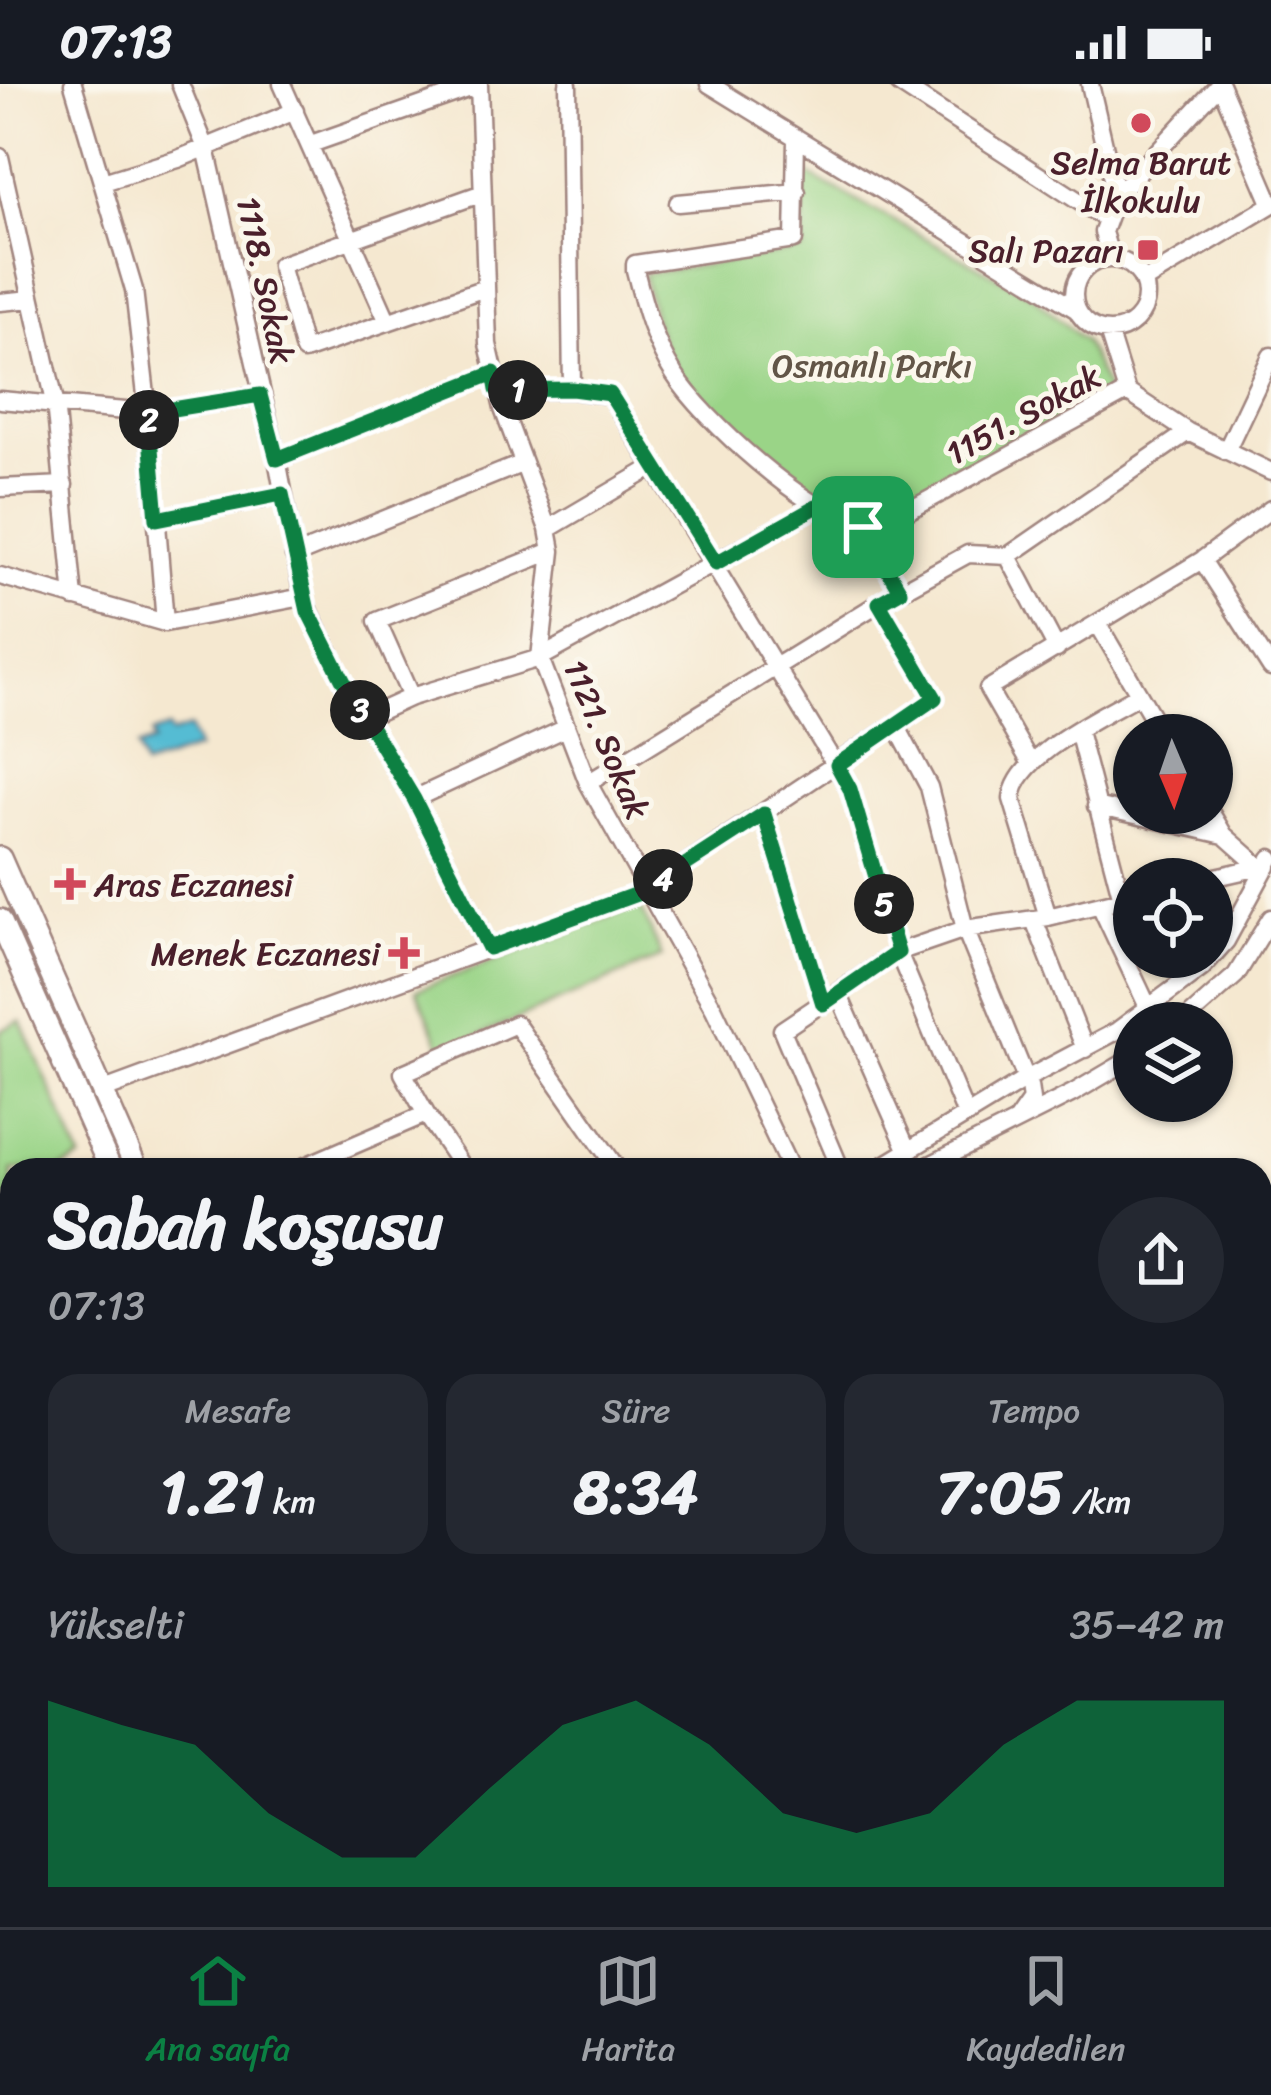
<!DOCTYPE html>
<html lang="tr">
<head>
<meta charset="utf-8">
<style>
	body { margin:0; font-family:Sriracha,sans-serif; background:#242831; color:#f1f3f6; height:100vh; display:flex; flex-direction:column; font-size:45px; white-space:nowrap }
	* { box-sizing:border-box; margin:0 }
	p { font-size:39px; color:#9ea1a6 }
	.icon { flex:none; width:66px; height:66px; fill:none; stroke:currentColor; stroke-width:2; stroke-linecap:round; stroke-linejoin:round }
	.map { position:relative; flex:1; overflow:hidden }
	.side { position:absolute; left:0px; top:1074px; width:1272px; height:771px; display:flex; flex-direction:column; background:#171b24; border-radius:36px 36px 0 0; box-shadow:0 3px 9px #0004 }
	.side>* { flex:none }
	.needle { width:78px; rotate:178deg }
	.fabs { position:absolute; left:1113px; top:630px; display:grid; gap:24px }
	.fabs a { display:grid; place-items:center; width:120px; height:120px; border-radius:50%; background:#171b24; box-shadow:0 3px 9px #0004; font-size:60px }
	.pin { position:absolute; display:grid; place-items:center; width:102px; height:102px; color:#fff; margin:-51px; border-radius:24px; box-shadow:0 6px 18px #0006 }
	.km { position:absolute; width:60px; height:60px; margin:-30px; border-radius:50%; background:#222; color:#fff; font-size:33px; line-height:60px; text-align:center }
	.round { display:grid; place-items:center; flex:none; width:126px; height:126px; border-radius:63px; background:#242831 }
	.headline { display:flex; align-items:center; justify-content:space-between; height:204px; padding:0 48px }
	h1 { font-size:66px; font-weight:700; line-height:90px }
	.stats { display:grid; grid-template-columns:repeat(3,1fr); gap:18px; height:204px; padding:12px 48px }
	.stats div { display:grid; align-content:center; border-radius:30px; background:#242831; text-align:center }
	.stats b { font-size:60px; font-weight:700 }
	.stats small { font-size:33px; font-weight:400 }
	.stats p { font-size:33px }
	.chart { height:336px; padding:24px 48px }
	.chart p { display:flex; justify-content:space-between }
	.chart svg { width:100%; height:216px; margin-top:12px; fill:#0b8043; opacity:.7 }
	.status { display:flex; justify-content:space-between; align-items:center; height:84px; padding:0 60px; background:#171b24; direction:ltr }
	.status svg { height:33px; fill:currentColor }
	.tab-bar { display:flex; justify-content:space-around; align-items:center; height:168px; border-top:3px solid #363941; background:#171b24; font-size:33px; color:#9ea1a6 }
	.tab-bar a { display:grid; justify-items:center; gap:6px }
	.tab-bar .on { color:#0b8043 }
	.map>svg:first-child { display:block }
	.green { fill:#9ad487; stroke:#727a59; stroke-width:3 }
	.water { fill:#55bcd3; stroke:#506e7f; stroke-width:3 }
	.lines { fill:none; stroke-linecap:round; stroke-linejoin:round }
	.minor-casing { stroke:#a0847e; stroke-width:21 }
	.major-casing { stroke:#a0847e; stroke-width:26 }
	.minor { stroke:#fff; stroke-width:16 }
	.major { stroke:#fff; stroke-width:21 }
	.route-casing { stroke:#fff; stroke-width:24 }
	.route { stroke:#0b8043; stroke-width:15 }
	.poi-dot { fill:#d1495b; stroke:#fbf7ec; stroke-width:4.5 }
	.labels { text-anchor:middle; stroke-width:10; stroke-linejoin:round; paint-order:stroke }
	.poi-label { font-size:33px; fill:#4a1f2b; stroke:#fbf7ec; text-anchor:end }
	.street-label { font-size:33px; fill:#4a1f2b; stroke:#fbf7ec }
	.park-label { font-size:33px; fill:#625547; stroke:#fbf7ec }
</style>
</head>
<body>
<div class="status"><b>07:13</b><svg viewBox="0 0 49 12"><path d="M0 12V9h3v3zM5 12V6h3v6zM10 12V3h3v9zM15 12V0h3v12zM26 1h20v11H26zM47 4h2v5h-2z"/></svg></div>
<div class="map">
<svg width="1271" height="1843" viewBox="0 0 1271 1843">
	<rect width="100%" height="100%" fill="#fbf7ec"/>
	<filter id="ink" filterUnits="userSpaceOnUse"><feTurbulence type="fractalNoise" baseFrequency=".00833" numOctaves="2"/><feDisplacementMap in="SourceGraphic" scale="24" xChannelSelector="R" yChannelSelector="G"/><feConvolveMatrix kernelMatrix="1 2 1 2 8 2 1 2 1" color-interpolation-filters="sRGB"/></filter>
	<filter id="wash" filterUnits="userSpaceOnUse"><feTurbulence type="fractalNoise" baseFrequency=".004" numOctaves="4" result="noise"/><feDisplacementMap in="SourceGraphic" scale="48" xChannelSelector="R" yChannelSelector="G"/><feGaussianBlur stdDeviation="2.7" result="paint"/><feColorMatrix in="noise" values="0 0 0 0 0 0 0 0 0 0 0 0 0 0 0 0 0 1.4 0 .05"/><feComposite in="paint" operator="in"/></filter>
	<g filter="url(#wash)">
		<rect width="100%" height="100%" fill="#f5e8d0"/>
		<!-- green -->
		<path class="green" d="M804 88 1033 212 1084 257 1108 308 865 437C803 402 715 347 676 287 659 260 650 220 643 190L803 166Z
			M640 821 662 873 443 967 416 906Z
			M21 937 81 1075 59 1086H12V1110L3 1115 0 1106V947Z"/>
		<!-- water -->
		<path class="water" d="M168 644 171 650 189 644 197 665 144 683 137 664 153 658 151 650Z"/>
	</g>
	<g filter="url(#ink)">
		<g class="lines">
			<defs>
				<path id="minor" d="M73 0 134 206 148 329 165 539
					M180 0 206 64 277 375 303 513 346 603 414 715 489 864
					M282 0 388 238
					M479 0 488 260 503 325 548 445 552 467 540 574 588 699 714 925 791 1086
					M568 0 572 306
					M709 0 1077 226
					M899 0 1106 135
					M1090 0 1116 112 1103 148 1111 175
					M796 55 794 156 635 180V186C644 222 654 259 674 290 704 337 805 427 859 442 868 444 877 441 886 439L1127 308
					M311 60 479 1
					M0 73 55 318 74 514
					M103 98 178 75 295 27
					M480 110 280 181 304 267 485 204
					M1116 112 1220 0 1271 119
					M678 119 797 108
					M1074 211a36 36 0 1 1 72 0a36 36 0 1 1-72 0Z
					M1144 197 1271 121
					M0 218 32 215
					M1108 247 1127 308 1188 348 1271 388
					M497 306H572L610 311 850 705 898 868 966 1031
					M0 316 148 329 260 311
					M1226 367 1271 272
					M277 375 494 289
					M0 404 64 401
					M157 435 282 410
					M863 443 900 507
					M548 445 655 382
					M294 472 521 380
					M1008 472 1057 565
					M1202 476 1271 584
					M0 492 165 539 303 513
					M1098 540 1163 651
					M411 613 377 537 552 467
					M365 634 411 613 540 574 816 423
					M897 643 929 703 965 845 1029 1002 1031 1016 1017 1036
					M1078 647 1122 815
					M1030 678 988 605 1202 476 1271 425
					M588 699 879 519 968 470 1008 472 1188 348
					M414 715 566 644
					M1096 722 1224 751
					M1211 729 1224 751 1260 783H1267
					M764 730 823 920
					M1207 795 1260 783
					M1100 821 1148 923
					M1048 833 1012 715C1015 672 1102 632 1138 611
					M1034 836 1085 965
					M838 909 907 1065
					M1182 939 1236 891 1271 834
					M101 1007 645 807 935 614 879 519
					M426 1030 464 1086
					M296 1086 426 1030 403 989 516 940 618 1086
					M841 1086 782 946 898 868 965 845 1048 833 1134 812
					M876 1086 1026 995 1117 947 1202 884 1226 857 1271 774
					M920 1086 1073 1009 1134 973
					M0 1134 12 1153
					M0 1213 12 1207
					M1260 1404 1271 1394
					M1260 1571 1271 1560
					M1260 1654 1271 1643
					M1260 1714 1271 1727
					M0 1722 12 1746
					M1260 1782 1271 1778
					M0 1793 12 1794
					M165 1833 195 1842
					M959 1833 962 1843
					M478 1842 545 1833
					M312 1843 325 1833
					M812 1843 840 1833
					M1087 1843 1117 1833"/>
				<path id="major" d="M0 774 137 1086
					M0 836 111 1086
					M0 1754 12 1751
					M451 1833 454 1843
					M475 1833 479 1843"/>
			</defs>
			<!-- minor casing -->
			<use href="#minor" class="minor-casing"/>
			<!-- major casing -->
			<use href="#major" class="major-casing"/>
			<!-- minor -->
			<use href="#minor" class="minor"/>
			<!-- major -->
			<use href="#major" class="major"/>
		</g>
	</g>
	<g class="lines" filter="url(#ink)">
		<defs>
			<path id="route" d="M494 289 497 306 572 305 610 310 716 479 816 423 863 443 900 507 879 519 935 614 837 681 850 705 898 868 823 920 764 730 645 807 489 864 414 715 346 602 308 527 282 410 157 435 148 329 260 311 277 375Z"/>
		</defs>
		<!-- route casing -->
		<use href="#route" class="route-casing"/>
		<!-- route -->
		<use href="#route" class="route"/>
	</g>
	<!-- markers -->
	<g class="poi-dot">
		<circle cx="1141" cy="39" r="12"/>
		<rect x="1136" y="154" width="24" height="24" rx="6"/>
		<path d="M64 782h12v12h12v12h-12v12h-12v-12h-12v-12h12z"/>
		<path d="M398 851h12v12h12v12h-12v12h-12v-12h-12v-12h12z"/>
	</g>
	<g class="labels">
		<!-- poi labels -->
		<g class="poi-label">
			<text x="1141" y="90" text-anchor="middle">Selma Barut<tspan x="1141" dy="38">İlkokulu</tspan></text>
			<text x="1124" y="178">Salı Pazarı</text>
			<text x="94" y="812" text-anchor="start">Aras Eczanesi</text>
			<text x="380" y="881">Menek Eczanesi</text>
		</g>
		<!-- street labels -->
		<g class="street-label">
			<text transform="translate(266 196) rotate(78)" y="12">1118. Sokak</text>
			<text transform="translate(1023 330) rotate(-29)" y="12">1151. Sokak</text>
			<text transform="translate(607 655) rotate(67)" y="12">1121. Sokak</text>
		</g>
		<!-- park labels -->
		<g class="park-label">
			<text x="872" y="293">Osmanlı Parkı</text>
		</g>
	</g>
</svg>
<div class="fabs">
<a><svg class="needle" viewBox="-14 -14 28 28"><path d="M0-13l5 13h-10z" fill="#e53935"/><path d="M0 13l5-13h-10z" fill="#9ea1a6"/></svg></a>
<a><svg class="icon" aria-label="locate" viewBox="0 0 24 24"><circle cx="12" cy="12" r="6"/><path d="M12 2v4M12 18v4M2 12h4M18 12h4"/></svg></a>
<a><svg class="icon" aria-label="layers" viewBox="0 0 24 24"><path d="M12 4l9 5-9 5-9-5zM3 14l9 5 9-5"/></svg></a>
</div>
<div class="pin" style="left:863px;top:443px;background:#1e9e55"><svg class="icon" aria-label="arrive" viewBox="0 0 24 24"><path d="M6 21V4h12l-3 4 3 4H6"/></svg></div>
<b class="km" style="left:518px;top:306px">1</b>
<b class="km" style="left:149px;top:336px">2</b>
<b class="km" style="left:360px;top:626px">3</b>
<b class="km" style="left:663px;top:795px">4</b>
<b class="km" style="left:884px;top:820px">5</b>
<section class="side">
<div class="headline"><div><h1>Sabah koşusu</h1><p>07:13</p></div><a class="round"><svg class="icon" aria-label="share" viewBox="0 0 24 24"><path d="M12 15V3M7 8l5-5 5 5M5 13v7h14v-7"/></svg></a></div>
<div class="stats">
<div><p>Mesafe</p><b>1.21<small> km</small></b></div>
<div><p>Süre</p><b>8:34</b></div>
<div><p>Tempo</p><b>7:05<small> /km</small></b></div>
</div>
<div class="chart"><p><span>Yükselti</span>35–42 m</p>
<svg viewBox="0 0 160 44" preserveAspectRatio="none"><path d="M0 44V6L10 11L20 15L30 29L40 38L50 38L60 24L70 11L80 6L90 15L100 29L110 33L120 29L130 15L140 6L150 6L160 6V44z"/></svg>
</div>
</section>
</div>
<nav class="tab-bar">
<a class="on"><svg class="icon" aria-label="home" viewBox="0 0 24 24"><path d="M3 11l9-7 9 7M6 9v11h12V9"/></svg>Ana sayfa</a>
<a><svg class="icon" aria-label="map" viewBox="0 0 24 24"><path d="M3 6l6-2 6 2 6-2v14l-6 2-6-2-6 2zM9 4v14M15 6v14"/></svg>Harita</a>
<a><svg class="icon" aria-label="saved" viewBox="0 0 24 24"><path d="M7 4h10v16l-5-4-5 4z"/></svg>Kaydedilen</a>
</nav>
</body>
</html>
